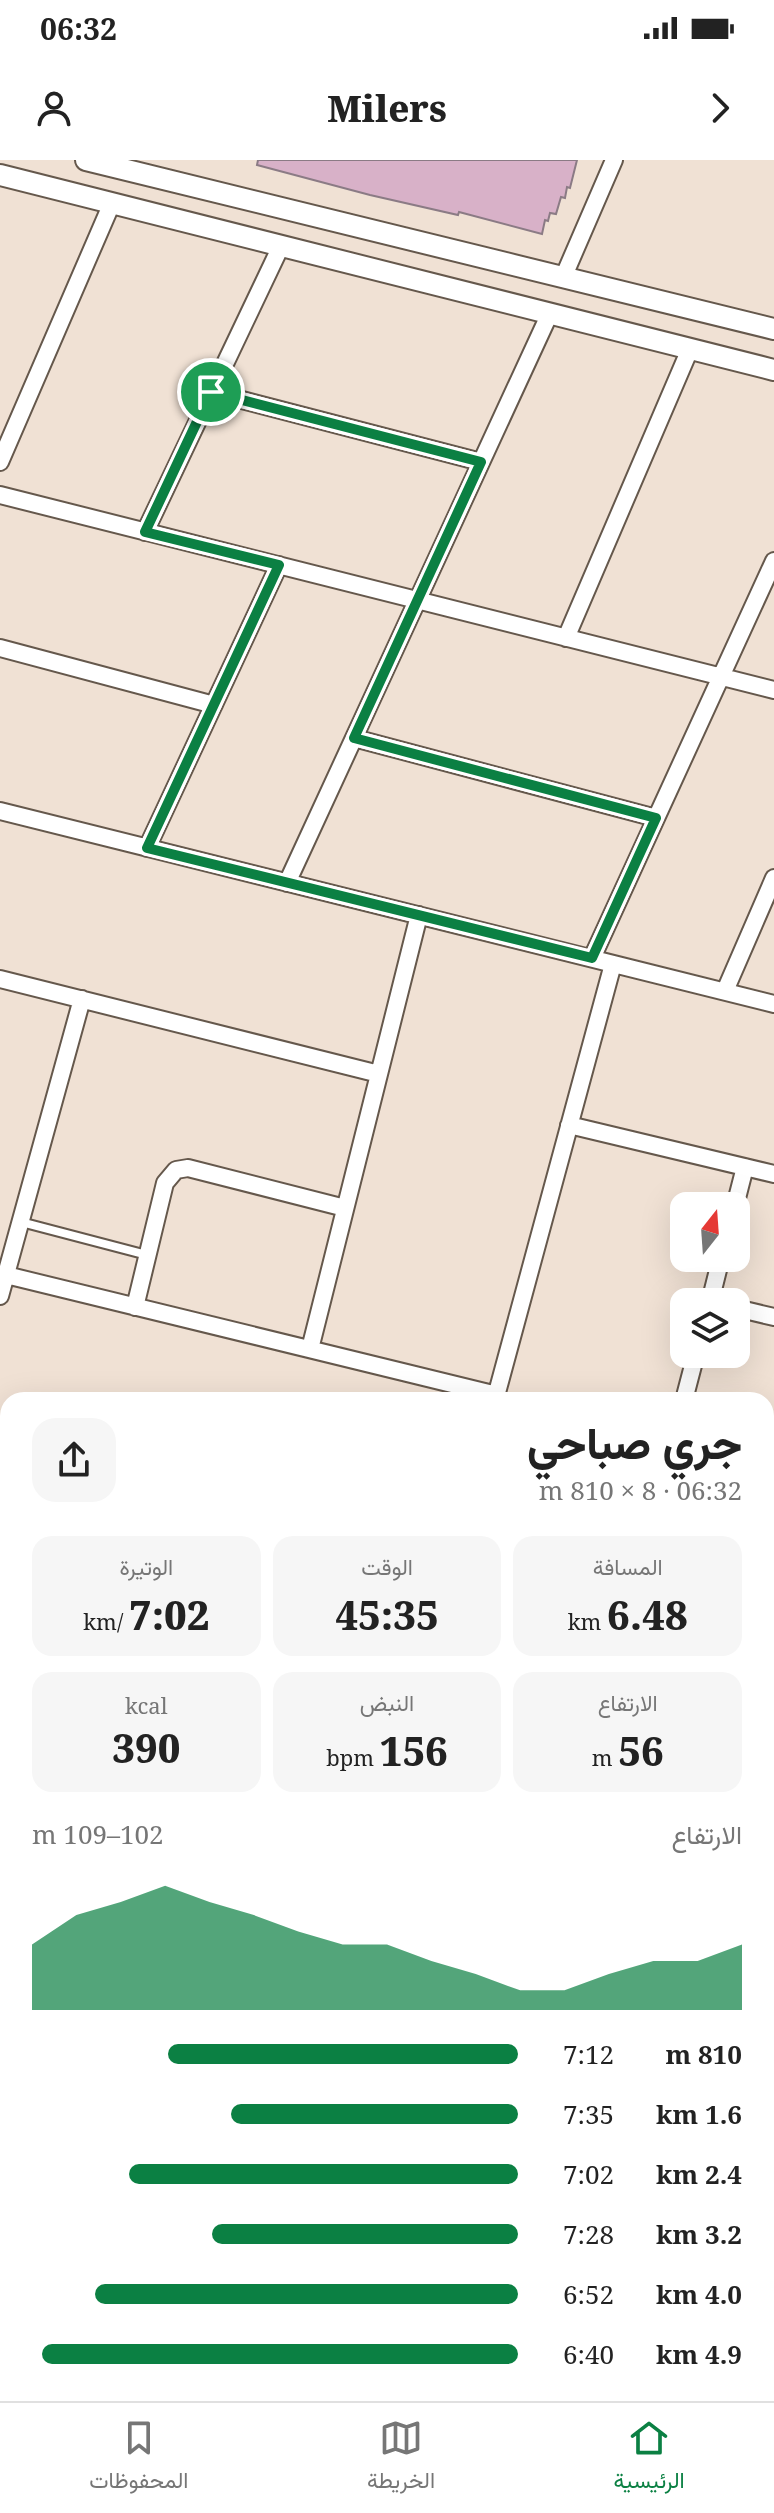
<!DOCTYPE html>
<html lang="ar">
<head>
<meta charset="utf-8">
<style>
	body { margin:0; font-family:"Noto Serif",Vazirmatn,serif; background:#f6f6f6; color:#222; direction:rtl; height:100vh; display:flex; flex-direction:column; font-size:30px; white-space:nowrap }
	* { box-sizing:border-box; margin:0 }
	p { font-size:26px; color:#767676 }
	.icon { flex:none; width:44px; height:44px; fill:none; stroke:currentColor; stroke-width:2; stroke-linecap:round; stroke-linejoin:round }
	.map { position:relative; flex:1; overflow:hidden; direction:ltr }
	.details { position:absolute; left:0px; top:1232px; width:774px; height:1010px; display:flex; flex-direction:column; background:#fff; border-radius:24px 24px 0 0; box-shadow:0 8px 32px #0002; direction:rtl }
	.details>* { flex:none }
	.needle { width:52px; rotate:17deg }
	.tools { position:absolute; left:670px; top:1032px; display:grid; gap:16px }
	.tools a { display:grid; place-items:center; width:80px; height:80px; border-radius:16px; background:#fff; box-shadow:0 8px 32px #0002; font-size:40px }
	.pin { position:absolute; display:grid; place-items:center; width:68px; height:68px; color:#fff; margin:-34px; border:4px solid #fff; border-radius:50%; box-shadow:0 2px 8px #0007 }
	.round { display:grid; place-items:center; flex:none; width:84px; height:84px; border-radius:24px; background:#f6f6f6 }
	.overview { display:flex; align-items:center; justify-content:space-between; height:136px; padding:0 32px }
	h1 { font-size:44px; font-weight:800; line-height:60px }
	.figures { display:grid; grid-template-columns:repeat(3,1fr); gap:12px; height:136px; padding:8px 32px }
	.figures div { display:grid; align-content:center; border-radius:20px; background:#f6f6f6; text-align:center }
	.figures b { font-size:40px; font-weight:800 }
	.figures small { font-size:22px; font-weight:400 }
	.figures p { font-size:22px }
	.chart { height:224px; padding:16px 32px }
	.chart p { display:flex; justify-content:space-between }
	.chart svg { width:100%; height:144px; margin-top:8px; fill:#0b8043; opacity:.7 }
	ul { padding:0 32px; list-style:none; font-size:26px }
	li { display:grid; grid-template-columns:128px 96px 1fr; align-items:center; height:60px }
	li i { height:20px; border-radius:10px; background:#0b8043 }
	.status { display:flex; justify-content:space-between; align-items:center; height:56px; padding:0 40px; background:#fff; direction:ltr }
	.status svg { height:22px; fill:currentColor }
	header { display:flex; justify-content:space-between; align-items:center; height:104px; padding:0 32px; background:#fff; font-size:36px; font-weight:800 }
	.tab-bar { display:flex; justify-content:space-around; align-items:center; height:112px; border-top:2px solid #e0e0e0; background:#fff; font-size:22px; color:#767676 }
	.tab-bar a { display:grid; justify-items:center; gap:4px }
	.tab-bar .on { color:#0b8043 }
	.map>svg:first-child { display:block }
	.built { fill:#e9d4c1 }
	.building { fill:#d8b1c8; stroke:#8b7b85; stroke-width:2 }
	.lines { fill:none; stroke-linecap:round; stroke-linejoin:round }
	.service-casing { stroke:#65584c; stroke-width:12 }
	.minor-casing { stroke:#65584c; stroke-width:20 }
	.tertiary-casing { stroke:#65584c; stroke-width:24 }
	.primary-casing { stroke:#fff; stroke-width:30 }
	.service { stroke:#fff; stroke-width:8 }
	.minor { stroke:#fff; stroke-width:16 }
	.tertiary { stroke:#fff; stroke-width:20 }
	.primary { stroke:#e8a87a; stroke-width:26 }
	.rail { stroke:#5e5650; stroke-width:5 }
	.route-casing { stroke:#fff; stroke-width:16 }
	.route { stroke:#0b8043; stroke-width:10 }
</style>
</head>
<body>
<div class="status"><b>06:32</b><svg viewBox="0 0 49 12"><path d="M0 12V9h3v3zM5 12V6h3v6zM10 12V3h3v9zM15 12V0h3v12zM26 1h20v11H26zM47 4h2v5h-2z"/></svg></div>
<header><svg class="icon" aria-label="forward" viewBox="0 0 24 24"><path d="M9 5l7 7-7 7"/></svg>Milers<svg class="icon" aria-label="person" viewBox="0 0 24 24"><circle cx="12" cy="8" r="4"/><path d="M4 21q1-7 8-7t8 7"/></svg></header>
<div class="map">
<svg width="774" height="2241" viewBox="0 0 774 2241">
	<rect width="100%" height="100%" fill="#f0e1d4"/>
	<!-- built -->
	<path class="built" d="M0 1953 8 1955V2234H649L664 2241H0Z"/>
	<!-- building -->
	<path class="building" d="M258 0H577L570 28 567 27 565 38 561 37 556 54 550 53 548 61 545 60 542 74 459 52 458 55 370 35 257 5Z"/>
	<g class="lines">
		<defs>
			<path id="service" d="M21 1062 147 1095
				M0 1550 8 1563
				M0 1580 8 1574
				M766 1699 774 1663
				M0 1715 8 1686
				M0 1814 8 1826
				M766 1863 774 1865
				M574 2234 596 2241
				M45 2241 56 2234
				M157 2241H166"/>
			<path id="minor" d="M563 118 614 0
				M211 232 481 302
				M0 302 112 43
				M0 335 774 530
				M145 372 281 86
				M566 478 690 189
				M0 488 214 545
				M354 578 656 658
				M0 651 774 844
				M147 688 279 405
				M287 723 550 153
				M592 798 774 401
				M0 819 379 914
				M725 831 774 718
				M569 965 774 1014
				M735 1046 745 1007
				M6 1115 497 1235
				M0 1136 82 839
				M710 1142 721 1098
				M135 1147 165 1023 176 1010 188 1008 345 1048
				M736 1148 774 1157
				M310 1189 419 755
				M495 1240 613 804
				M684 1240 696 1194
				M766 1301 774 1303"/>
			<path id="tertiary" d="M86 0 774 169
				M0 15 774 210
				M0 1277 8 1279
				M0 1390 8 1392
				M766 1471 774 1473
				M766 1585 774 1587"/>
			<path id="primary" d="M0 1310 8 1312
				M0 1361 8 1363
				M766 1503 774 1505
				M766 1556 774 1558"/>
		</defs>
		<!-- service casing -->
		<use href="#service" class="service-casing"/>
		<!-- minor casing -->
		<use href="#minor" class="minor-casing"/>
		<!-- tertiary casing -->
		<use href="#tertiary" class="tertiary-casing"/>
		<!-- primary casing -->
		<use href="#primary" class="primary-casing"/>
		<!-- service -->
		<use href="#service" class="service"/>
		<!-- minor -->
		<use href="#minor" class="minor"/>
		<!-- tertiary -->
		<use href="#tertiary" class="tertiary"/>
		<!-- primary -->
		<use href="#primary" class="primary"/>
		<!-- rail -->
		<path class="rail" d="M0 2006 8 2008
			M0 2019 8 2021
			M0 2040 8 2042
			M766 2198 774 2200
			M766 2211 774 2213
			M766 2225 774 2227"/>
	</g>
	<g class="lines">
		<defs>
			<path id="route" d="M211 232 481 302 354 578 656 658 592 798 147 688 279 405 145 372Z"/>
		</defs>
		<!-- route casing -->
		<use href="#route" class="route-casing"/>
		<!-- route -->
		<use href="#route" class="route"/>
	</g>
</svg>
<div class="tools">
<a><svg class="needle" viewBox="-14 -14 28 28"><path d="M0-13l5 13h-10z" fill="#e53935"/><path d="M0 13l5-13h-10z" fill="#767676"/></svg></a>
<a><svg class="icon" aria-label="layers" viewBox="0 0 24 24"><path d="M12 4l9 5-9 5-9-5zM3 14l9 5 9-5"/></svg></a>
</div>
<div class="pin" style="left:211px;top:232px;background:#1e9e55"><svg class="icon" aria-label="arrive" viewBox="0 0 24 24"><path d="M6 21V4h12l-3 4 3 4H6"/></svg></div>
<section class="details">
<div class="overview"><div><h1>جري صباحي</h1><p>06:32 · 8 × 810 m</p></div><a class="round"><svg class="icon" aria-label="share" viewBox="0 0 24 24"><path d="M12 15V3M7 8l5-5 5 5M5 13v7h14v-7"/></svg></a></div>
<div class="figures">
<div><p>المسافة</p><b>6.48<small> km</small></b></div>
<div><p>الوقت</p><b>45:35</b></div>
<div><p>الوتيرة</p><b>7:02<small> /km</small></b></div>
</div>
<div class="figures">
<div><p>الارتفاع</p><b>56<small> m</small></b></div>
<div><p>النبض</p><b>156<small> bpm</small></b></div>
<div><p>kcal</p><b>390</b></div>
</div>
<div class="chart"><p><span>الارتفاع</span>102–109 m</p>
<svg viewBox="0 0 160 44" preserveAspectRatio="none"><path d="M0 44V24L10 15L20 11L30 6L40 11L50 15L60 20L70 24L80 24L90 29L100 33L110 38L120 38L130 33L140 29L150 29L160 24V44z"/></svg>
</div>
<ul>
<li><b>810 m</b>7:12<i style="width:72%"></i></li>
<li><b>1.6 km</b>7:35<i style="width:59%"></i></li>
<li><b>2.4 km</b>7:02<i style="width:80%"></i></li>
<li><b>3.2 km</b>7:28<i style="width:63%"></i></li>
<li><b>4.0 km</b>6:52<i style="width:87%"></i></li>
<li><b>4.9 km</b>6:40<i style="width:98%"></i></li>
</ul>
</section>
</div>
<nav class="tab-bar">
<a class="on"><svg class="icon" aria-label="home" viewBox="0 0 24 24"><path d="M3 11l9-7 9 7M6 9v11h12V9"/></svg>الرئيسية</a>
<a><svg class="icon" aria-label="map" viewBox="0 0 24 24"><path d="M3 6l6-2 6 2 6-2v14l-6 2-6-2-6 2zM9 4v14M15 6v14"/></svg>الخريطة</a>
<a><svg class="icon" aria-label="saved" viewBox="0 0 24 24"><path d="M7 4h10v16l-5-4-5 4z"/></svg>المحفوظات</a>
</nav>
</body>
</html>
